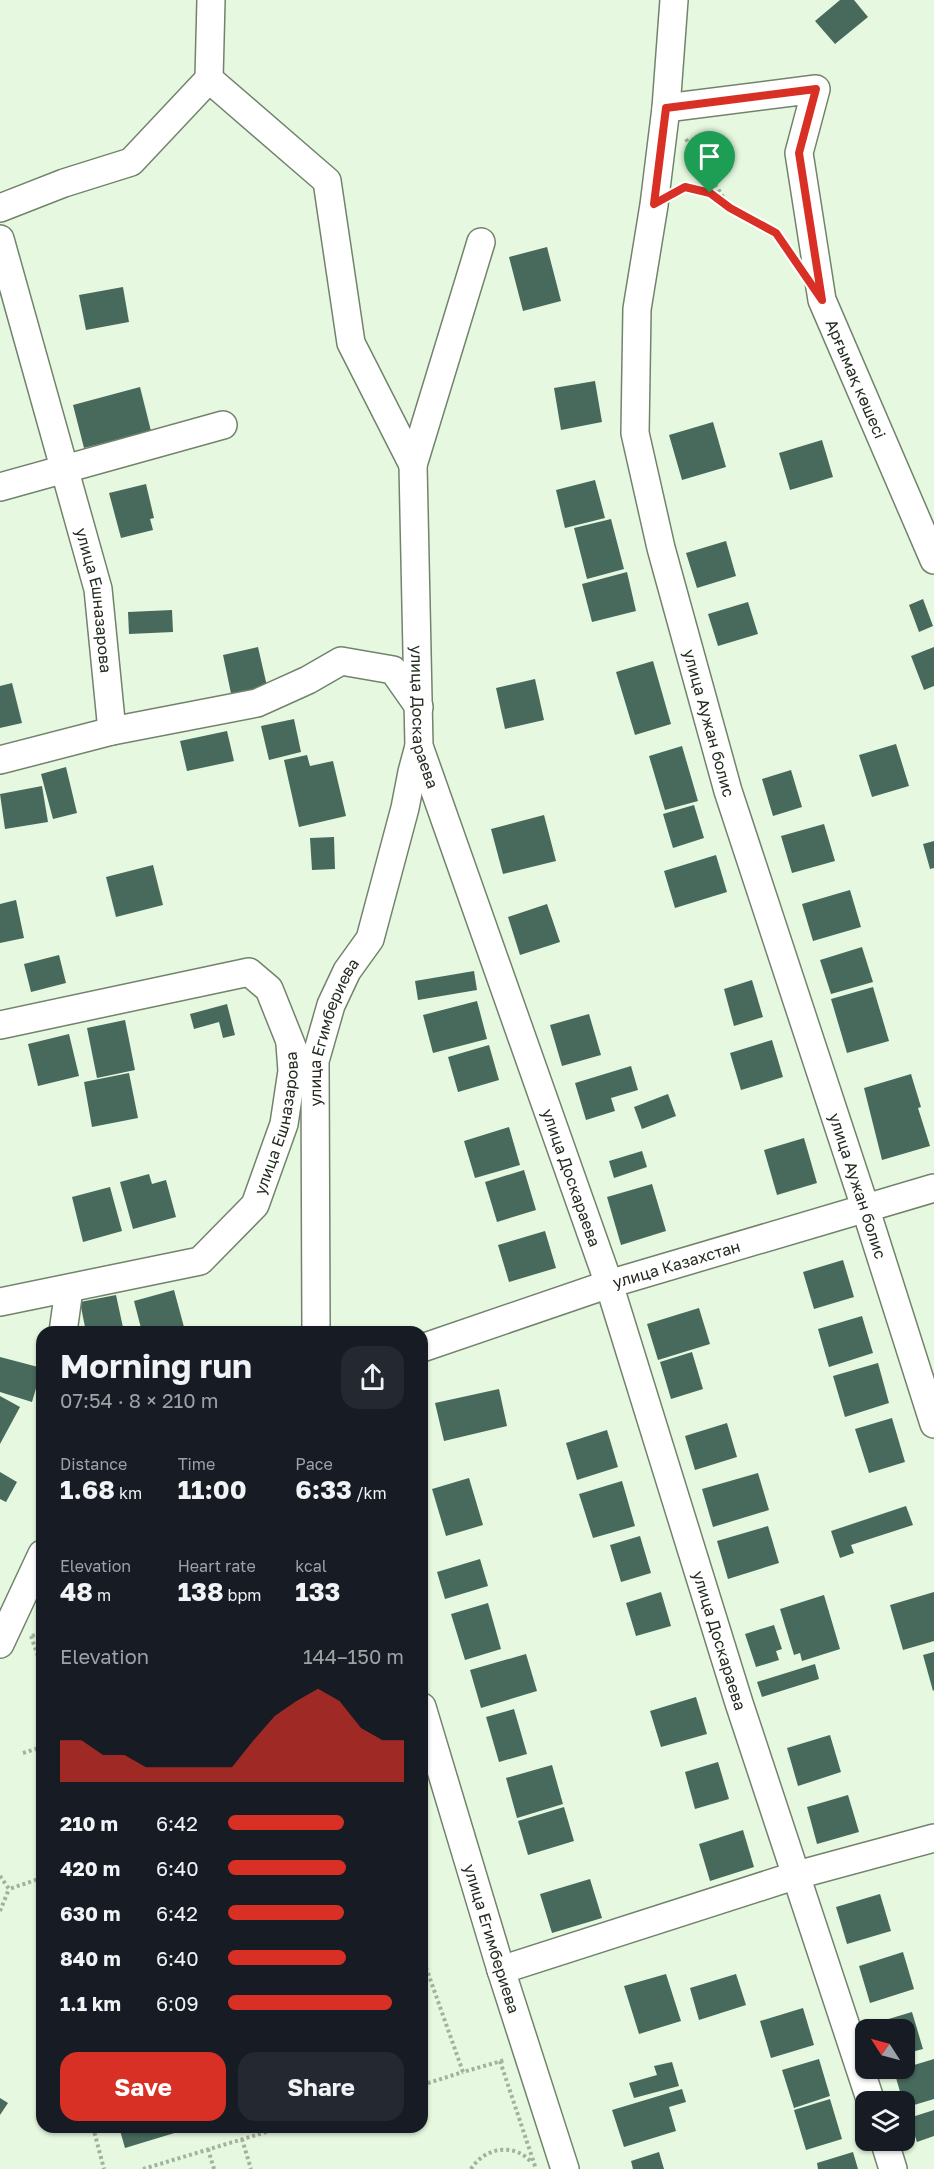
<!DOCTYPE html>
<html lang="en">
<head>
<meta charset="utf-8">
<style>
	body { margin:0; font-family:"Golos Text",sans-serif; background:#242831; color:#f1f3f6; height:100vh; display:flex; flex-direction:column; font-size:22px; white-space:nowrap }
	* { box-sizing:border-box; margin:0 }
	p { font-size:20px; color:#9ea1a6 }
	.icon { flex:none; width:33px; height:33px; fill:none; stroke:currentColor; stroke-width:2; stroke-linecap:round; stroke-linejoin:round }
	.map { position:relative; flex:1; overflow:hidden }
	.details { position:absolute; left:36px; top:1326px; width:392px; height:807px; display:flex; flex-direction:column; background:#171b24; border-radius:18px; box-shadow:0 2px 4px #0004 }
	.details>* { flex:none }
	.needle { width:39px; rotate:306deg }
	.buttons { position:absolute; left:855px; top:2019px; display:grid; gap:12px }
	.buttons a { display:grid; place-items:center; width:60px; height:60px; border-radius:12px; background:#171b24; box-shadow:0 2px 4px #0004; font-size:30px }
	.pin { position:absolute; display:grid; place-items:center; width:51px; height:51px; color:#fff; margin:-62px -26px; border-radius:50% 50% 50% 0; rotate:-45deg; box-shadow:0 0 6px #0007 }
	.pin .icon { rotate:45deg }
	.round { display:grid; place-items:center; flex:none; width:63px; height:63px; border-radius:18px; background:#242831 }
	.headline { display:flex; align-items:center; justify-content:space-between; height:102px; padding:0 24px }
	h1 { font-size:33px; font-weight:700; line-height:45px }
	.metrics { display:grid; grid-template-columns:repeat(3,1fr); gap:9px; height:102px; padding:6px 24px }
	.metrics div { display:grid; align-content:center }
	.metrics b { font-size:26px; font-weight:700 }
	.metrics small { font-size:16px; font-weight:400 }
	.metrics p { font-size:16px }
	.chart { height:168px; padding:12px 24px }
	.chart p { display:flex; justify-content:space-between }
	.chart svg { width:100%; height:108px; margin-top:6px; fill:#d93025; opacity:.7 }
	.primary-button { display:flex; gap:12px; margin-top:auto; padding:12px 24px }
	.primary-button a { flex:1; height:69px; border-radius:18px; background:#d93025; color:#fff; font-size:24px; font-weight:700; line-height:69px; text-align:center }
	.primary-button a+a { background:#242831; color:#f1f3f6 }
	ul { padding:0 24px; list-style:none; font-size:20px }
	li { display:grid; grid-template-columns:96px 72px 1fr; align-items:center; height:45px }
	li i { height:15px; border-radius:8px; background:#d93025 }
	.map>svg:first-child { display:block }
	.building { fill:#476a5c }
	.lines { fill:none; stroke-linecap:round; stroke-linejoin:round }
	.street-casing { stroke:#72836c; stroke-width:30 }
	.path { stroke:#a3b29e; stroke-width:4; stroke-dasharray:3 3; stroke-linecap:butt }
	.street { stroke:#fff; stroke-width:27 }
	.route-casing { stroke:#fff; stroke-width:12 }
	.route { stroke:#d93025; stroke-width:8 }
	.labels { text-anchor:middle; stroke-width:6; stroke-linejoin:round; paint-order:stroke }
	.street-label { font-size:16px; fill:#242b21; stroke:#fff }
</style>
</head>
<body>
<div class="map">
<svg width="934" height="2169" viewBox="0 0 934 2169">
	<rect width="100%" height="100%" fill="#e6f9e0"/>
	<!-- building -->
	<path class="building" d="M840 0H854L868 17 835 44 815 21Z
		M547 247 561 301 523 311 509 257Z
		M123 287 129 322 86 330 79 295Z
		M595 381 602 422 561 430 554 388Z
		M140 387 151 431 84 448 73 405Z
		M713 422 726 467 682 480 669 435Z
		M822 440 833 477 790 490 779 453Z
		M595 480 605 518 565 528 556 490Z
		M146 484 154 518 150 519 153 530 121 538 109 493Z
		M611 519 624 569 587 579 574 528Z
		M726 541 736 576 697 588 686 553Z
		M627 572 636 611 592 622 582 584Z
		M923 599 933 626 919 632 909 605Z
		M748 602 758 634 718 646 708 614Z
		M172 610 173 632 129 634 128 612Z
		M258 647 269 695 233 703 223 655Z
		M934 647V686L924 690 911 656Z
		M653 661 671 724 635 735 616 672Z
		M535 679 544 720 505 729 496 688Z
		M12 683 22 723 0 728V686Z
		M294 719 301 752 269 760 261 726Z
		M227 731 234 761 187 771 180 741Z
		M896 744 909 786 872 797 859 755Z
		M682 746 698 801 665 810 649 756Z
		M307 755 310 766 333 761 346 816 299 827 284 760Z
		M66 767 77 813 53 819 41 774Z
		M791 770 802 807 773 816 762 779Z
		M42 786 48 822 5 829 0 794Z
		M694 805 704 838 673 848 663 814Z
		M544 815 556 861 503 874 491 829Z
		M824 824 835 861 792 873 781 836Z
		M334 837 335 869 312 870 310 838Z
		M934 841V868L930 869 923 844Z
		M716 855 727 892 675 908 664 871Z
		M153 865 163 905 116 917 106 877Z
		M850 890 861 927 813 941 802 904Z
		M16 900 24 938 0 943V904Z
		M547 904 560 942 520 955 508 917Z
		M862 947 873 982 831 994 820 960Z
		M59 955 66 983 31 992 24 964Z
		M474 971 477 990 418 1000 415 981Z
		M752 980 763 1017 734 1026 724 989Z
		M873 987 889 1041 847 1053 831 999Z
		M477 1001 487 1039 433 1053 423 1015Z
		M227 1004 235 1035 223 1038 219 1022 194 1029 190 1014Z
		M589 1014 601 1055 562 1066 550 1025Z
		M125 1020 135 1070 97 1078 87 1028Z
		M69 1034 79 1076 38 1086 28 1044Z
		M772 1040 783 1077 741 1090 730 1053Z
		M489 1045 499 1080 458 1092 448 1057Z
		M631 1066 638 1090 611 1098 615 1111 586 1120 575 1083Z
		M129 1073 138 1118 92 1127 84 1082Z
		M911 1074 921 1107 918 1108 930 1146 882 1160 864 1088Z
		M668 1094 676 1116 642 1129 634 1107Z
		M509 1127 520 1165 475 1178 464 1141Z
		M804 1138 817 1183 777 1195 764 1150Z
		M642 1151 647 1167 614 1178 609 1161Z
		M524 1170 536 1210 497 1222 485 1182Z
		M149 1174 152 1184 166 1180 176 1217 133 1229 120 1182Z
		M652 1184 666 1231 621 1245 607 1197Z
		M110 1187 122 1231 83 1242 72 1197Z
		M545 1231 556 1268 509 1282 498 1245Z
		M843 1260 854 1297 814 1309 803 1272Z
		M174 1290 184 1327 165 1332H142L134 1301Z
		M116 1295 124 1332H86L80 1302Z
		M699 1308 710 1344 658 1360 647 1324Z
		M862 1316 873 1353 829 1367 818 1329Z
		M692 1352 703 1389 671 1399 660 1362Z
		M0 1357 42 1368 32 1402 0 1392Z
		M878 1363 889 1403 845 1417 833 1376Z
		M499 1389 507 1426 444 1441 435 1403Z
		M0 1396 20 1407 0 1444Z
		M892 1418 905 1462 869 1473 855 1429Z
		M727 1423 737 1457 695 1470 685 1436Z
		M607 1430 618 1467 577 1480 566 1443Z
		M0 1472 17 1482 6 1502 0 1499Z
		M758 1473 769 1510 713 1527 702 1489Z
		M469 1478 483 1525 446 1536 432 1489Z
		M622 1481 635 1526 593 1538 579 1494Z
		M906 1506 913 1525 851 1545 854 1553 840 1558 831 1531Z
		M768 1526 779 1563 728 1579 717 1541Z
		M640 1536 651 1573 621 1582 610 1545Z
		M480 1559 488 1586 445 1599 437 1572Z
		M661 1592 671 1626 636 1636 626 1603Z
		M934 1592V1641L903 1650 890 1605Z
		M824 1595 840 1649 802 1661 800 1653 794 1655 780 1609Z
		M488 1603 501 1649 465 1660 451 1614Z
		M774 1625 782 1649 776 1651 779 1660 756 1667 745 1634Z
		M934 1652V1690L933 1691 923 1655Z
		M526 1654 537 1691 481 1708 470 1670Z
		M815 1664 819 1679 762 1697 757 1682Z
		M696 1697 707 1734 661 1747 650 1711Z
		M514 1709 527 1754 499 1762 486 1717Z
		M830 1735 841 1772 798 1786 787 1748Z
		M718 1762 729 1799 695 1809 685 1772Z
		M552 1765 563 1804 517 1818 506 1778Z
		M848 1795 859 1832 817 1844 807 1807Z
		M564 1807 574 1841 528 1855 518 1821Z
		M743 1830 754 1867 710 1881 699 1844Z
		M590 1879 602 1918 552 1933 540 1894Z
		M880 1894 891 1931 847 1944 836 1907Z
		M903 1952 914 1989 870 2003 859 1966Z
		M666 1974 681 2021 639 2034 624 1986Z
		M736 1974 746 2005 699 2020 690 1988Z
		M803 2008 814 2045 771 2058 760 2021Z
		M912 2012 923 2049 904 2054V2030H877L875 2023Z
		M819 2059 830 2096 794 2108 782 2070Z
		M934 2059V2099L904 2108V2102H903L894 2071Z
		M672 2062 679 2086 634 2098 629 2083 657 2075 654 2066Z
		M682 2089 686 2102 669 2107 676 2131 624 2147 612 2110Z
		M0 2098 8 2103 0 2115Z
		M830 2099 842 2139 806 2150 794 2110Z
		M934 2110V2136L917 2142 909 2118Z
		M119 2127H191V2128L125 2148Z
		M659 2152 664 2169H633L631 2161Z
		M853 2152 858 2169H818L817 2163Z"/>
	<g class="lines">
		<defs>
			<g id="street">
				<path id="s1" d="M674 0 666 108 654 205 637 309 635 433 661 548 728 791 865 1207 934 1424"/>
				<path d="M209 79 211 0"/>
				<path id="s2" d="M666 108 816 89 799 153 822 300 934 560"/>
				<path d="M0 208 64 183 131 162 209 79 327 181 351 343 413 465"/>
				<path id="s3" d="M0 239 98 589 112 731"/>
				<path id="s4" d="M481 242 413 465 419 746 609 1284 739 1703 871 2102"/>
				<path d="M0 487 223 425"/>
				<path d="M0 760 112 731 257 703 308 680 341 661 393 670 419 707"/>
				<path d="M0 1025 249 972 269 989 297 1059"/>
				<path id="s5" d="M0 1302 200 1261 255 1205 284 1124 292 1071 290 1044"/>
				<path d="M63 1332 69 1289"/>
				<path id="s6" d="M316 1332 315 1061 331 1005 347 971 370 939 405 808 412 772 419 746"/>
				<path id="s7" d="M422 1348 609 1284 934 1188"/>
				<path d="M0 1644 42 1554"/>
				<path id="s8" d="M422 1707 501 1970 565 2169"/>
				<path d="M501 1970 797 1875 934 1838"/>
				<path d="M884 2140 893 2169"/>
			</g>
		</defs>
		<!-- street casing -->
		<use href="#street" class="street-casing"/>
		<!-- path -->
		<path class="path" d="M686 139 729 206
			M679 191 685 187 710 193 730 208 776 233 790 252
			M31 1636 42 1668
			M32 1636 42 1632
			M23 1753 42 1747
			M0 1876 9 1889 42 1878
			M0 1911 9 1889
			M42 1928 40 1929 42 1936
			M422 1956 463 2072 505 2060
			M500 2061 536 2169
			M422 2085 463 2072
			M93 2127 104 2169
			M242 2139 251 2169
			M208 2149 214 2169
			M143 2169 283 2127
			M471 2169C485 2147 515 2142 532 2163"/>
		<!-- street -->
		<use href="#street" class="street"/>
	</g>
	<g class="lines">
		<defs>
			<path id="route" d="M816 89 799 153 822 300 776 233 730 208 710 193 685 187 654 204 666 108Z"/>
		</defs>
		<!-- route casing -->
		<use href="#route" class="route-casing"/>
		<!-- route -->
		<use href="#route" class="route"/>
	</g>
	<g class="labels">
		<!-- street labels -->
		<g class="street-label">
			<text dy="6" stroke="none"><textPath href="#s2" startOffset="452">Арғымақ көшесі</textPath></text>
			<text dy="6" stroke="none"><textPath href="#s3" startOffset="374">улица Ешназарова</textPath></text>
			<text dy="6" stroke="none"><textPath href="#s4" startOffset="486">улица Доскараева</textPath></text>
			<text dy="6" stroke="none"><textPath href="#s1" startOffset="735">улица Аужан болис</textPath></text>
			<text dy="6" stroke="none"><textPath href="#s6" startOffset="303">улица Егимбериева</textPath></text>
			<text dy="6" stroke="none"><textPath href="#s5" startOffset="368">улица Ешназарова</textPath></text>
			<text dy="6" stroke="none"><textPath href="#s4" startOffset="972">улица Доскараева</textPath></text>
			<text dy="6" stroke="none"><textPath href="#s1" startOffset="1221">улица Аужан болис</textPath></text>
			<text dy="6" stroke="none"><textPath href="#s7" startOffset="268">улица Казахстан</textPath></text>
			<text dy="6" stroke="none"><textPath href="#s4" startOffset="1458">улица Доскараева</textPath></text>
			<text dy="6" stroke="none"><textPath href="#s8" startOffset="242">улица Егимбериева</textPath></text>
		</g>
	</g>
</svg>
<div class="buttons">
<a><svg class="needle" viewBox="-14 -14 28 28"><path d="M0-13l5 13h-10z" fill="#e53935"/><path d="M0 13l5-13h-10z" fill="#9ea1a6"/></svg></a>
<a><svg class="icon" aria-label="layers" viewBox="0 0 24 24"><path d="M12 4l9 5-9 5-9-5zM3 14l9 5 9-5"/></svg></a>
</div>
<div class="pin" style="left:710px;top:193px;background:#1e9e55"><svg class="icon" aria-label="arrive" viewBox="0 0 24 24"><path d="M6 21V4h12l-3 4 3 4H6"/></svg></div>
<section class="details">
<div class="headline"><div><h1>Morning run</h1><p>07:54 · 8 × 210 m</p></div><a class="round"><svg class="icon" aria-label="share" viewBox="0 0 24 24"><path d="M12 15V3M7 8l5-5 5 5M5 13v7h14v-7"/></svg></a></div>
<div class="metrics">
<div><p>Distance</p><b>1.68<small> km</small></b></div>
<div><p>Time</p><b>11:00</b></div>
<div><p>Pace</p><b>6:33<small> /km</small></b></div>
</div>
<div class="metrics">
<div><p>Elevation</p><b>48<small> m</small></b></div>
<div><p>Heart rate</p><b>138<small> bpm</small></b></div>
<div><p>kcal</p><b>133</b></div>
</div>
<div class="chart"><p><span>Elevation</span>144–150 m</p>
<svg viewBox="0 0 160 44" preserveAspectRatio="none"><path d="M0 44V27L10 27L20 33L30 33L40 38L50 38L60 38L70 38L80 38L90 27L100 17L110 11L120 6L130 11L140 22L150 27L160 27V44z"/></svg>
</div>
<ul>
<li><b>210 m</b>6:42<i style="width:66%"></i></li>
<li><b>420 m</b>6:40<i style="width:67%"></i></li>
<li><b>630 m</b>6:42<i style="width:66%"></i></li>
<li><b>840 m</b>6:40<i style="width:67%"></i></li>
<li><b>1.1 km</b>6:09<i style="width:93%"></i></li>
</ul>
<div class="primary-button"><a>Save</a><a>Share</a></div>
</section>
</div>
</body>
</html>
